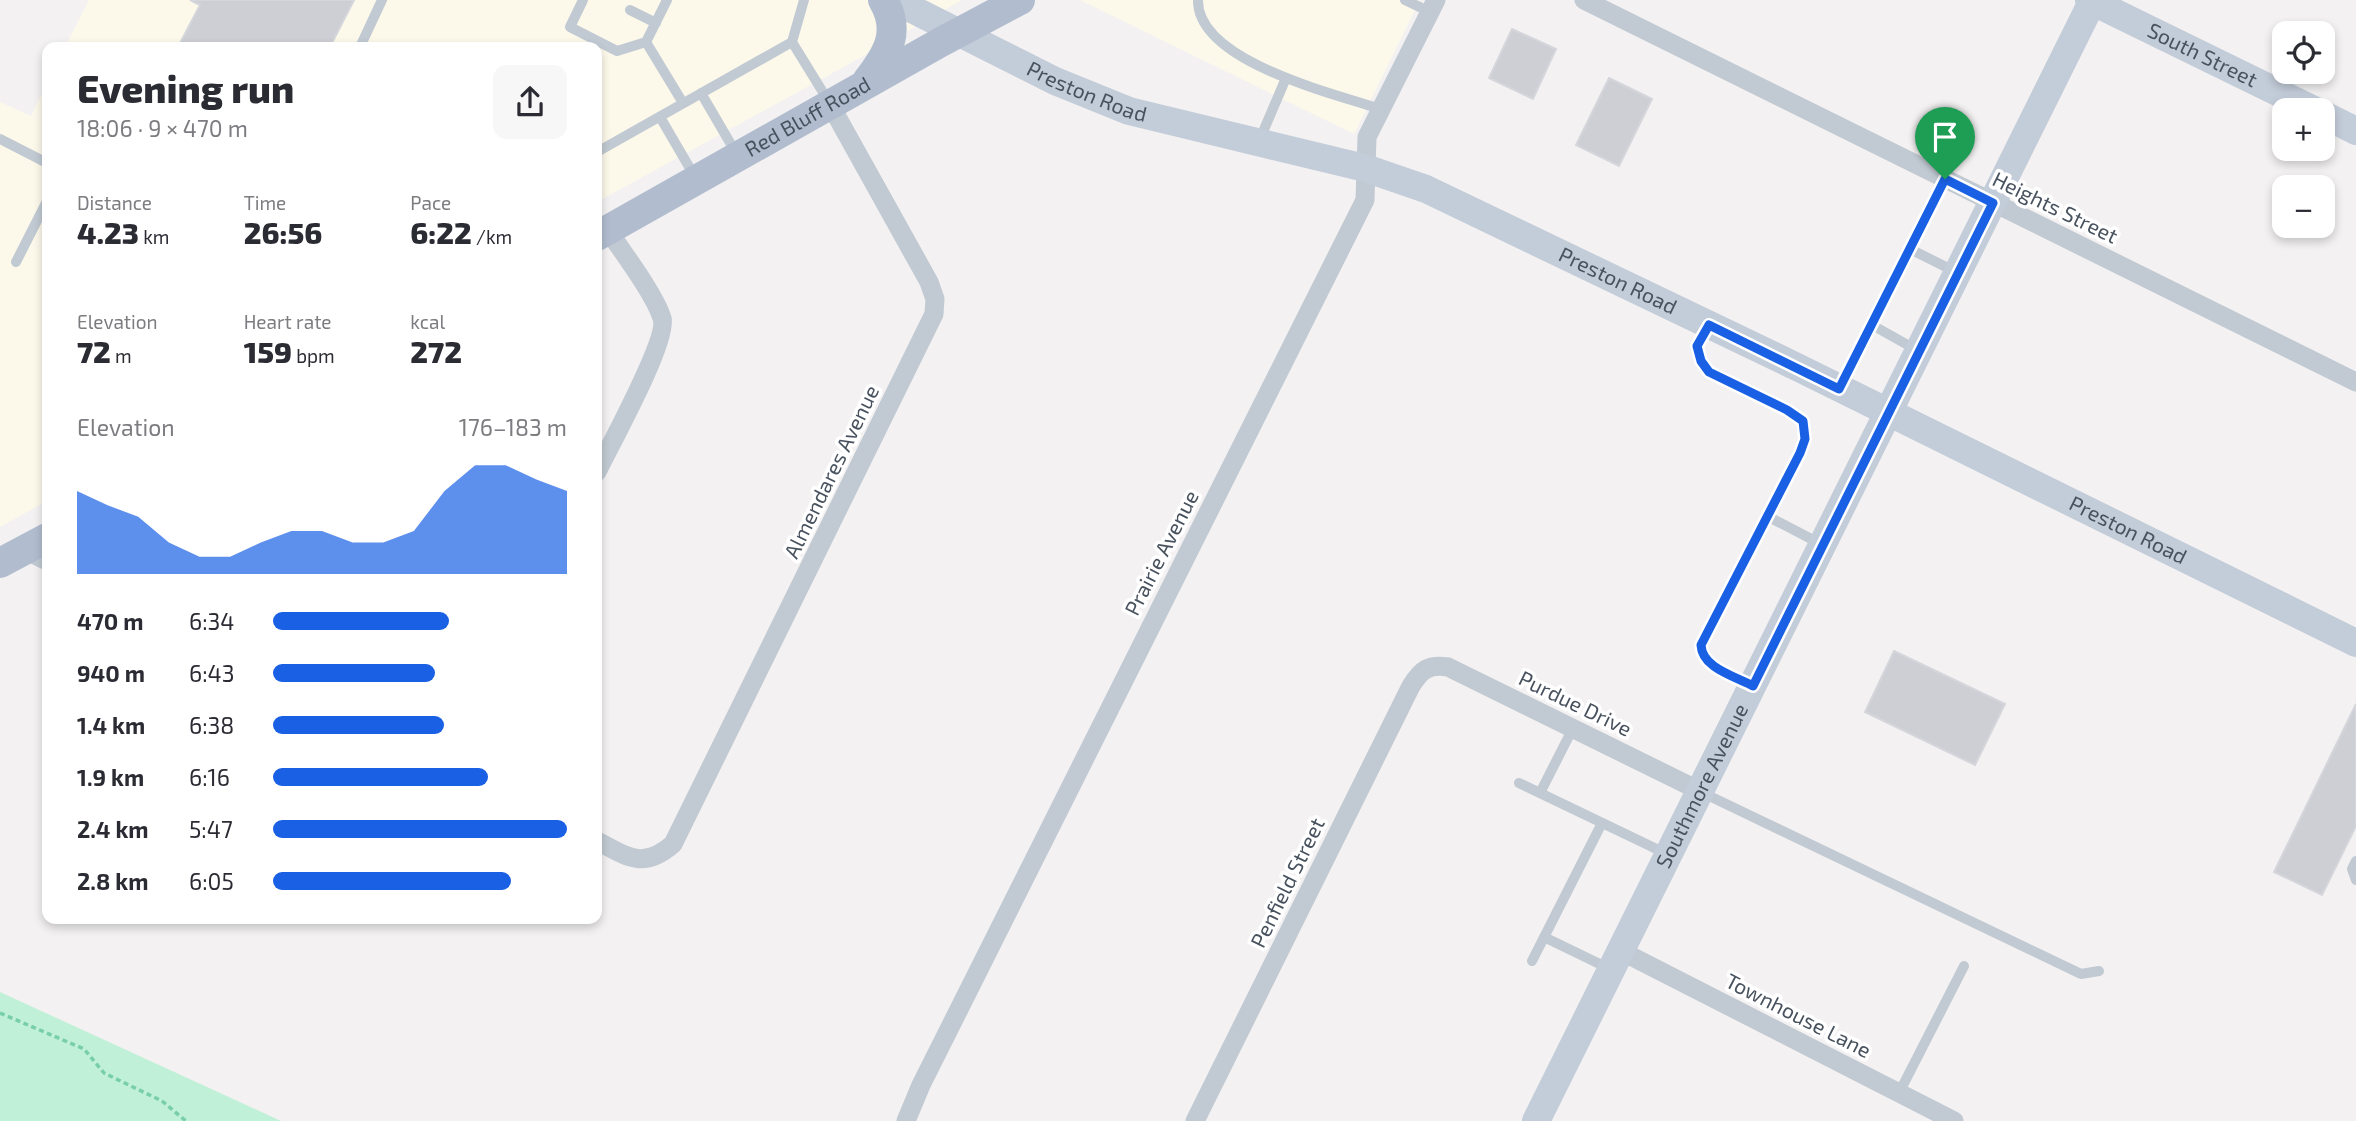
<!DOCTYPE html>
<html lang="en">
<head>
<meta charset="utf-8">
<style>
	body { margin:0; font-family:"Exo 2",sans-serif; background:#f7f7f7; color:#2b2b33; height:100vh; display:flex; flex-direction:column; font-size:26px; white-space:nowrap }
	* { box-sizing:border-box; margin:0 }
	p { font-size:23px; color:#7c7c81 }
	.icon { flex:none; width:38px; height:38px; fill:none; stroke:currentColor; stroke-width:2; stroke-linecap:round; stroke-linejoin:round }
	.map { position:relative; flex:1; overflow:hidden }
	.details { position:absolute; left:42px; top:42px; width:560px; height:882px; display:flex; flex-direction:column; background:#fff; border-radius:14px; box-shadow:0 4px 10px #0003 }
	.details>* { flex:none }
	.tools { position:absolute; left:2272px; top:21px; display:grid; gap:14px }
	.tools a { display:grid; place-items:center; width:63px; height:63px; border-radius:14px; background:#fff; box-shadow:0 4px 10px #0003; font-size:35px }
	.pin { position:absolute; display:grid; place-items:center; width:60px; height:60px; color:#fff; margin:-72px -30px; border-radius:50% 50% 50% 0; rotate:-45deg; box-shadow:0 0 7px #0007 }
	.pin .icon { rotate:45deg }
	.round { display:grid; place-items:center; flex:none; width:74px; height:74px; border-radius:14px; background:#f7f7f7 }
	.headline { display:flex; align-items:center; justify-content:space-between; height:119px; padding:0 35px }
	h1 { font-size:38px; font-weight:800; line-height:52px }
	.stats { display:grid; grid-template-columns:repeat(3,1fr); gap:10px; height:119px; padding:7px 35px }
	.stats div { display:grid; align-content:center }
	.stats b { font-size:30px; font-weight:800 }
	.stats small { font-size:19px; font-weight:400 }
	.stats p { font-size:19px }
	.chart { height:196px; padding:14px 35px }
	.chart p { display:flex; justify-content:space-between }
	.chart svg { width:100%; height:126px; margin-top:7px; fill:#1a60e4; opacity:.7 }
	ul { padding:0 35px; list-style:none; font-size:23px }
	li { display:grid; grid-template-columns:112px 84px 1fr; align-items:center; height:52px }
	li i { height:18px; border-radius:9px; background:#1a60e4 }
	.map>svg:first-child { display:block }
	.commercial { fill:#fcf9eb }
	.green { fill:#c0f0d7 }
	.building { fill:#cdcfd5; stroke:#d5d6dc; stroke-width:2 }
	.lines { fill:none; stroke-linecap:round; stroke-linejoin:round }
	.path { stroke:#78ceab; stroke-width:3.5; stroke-dasharray:5 3.5; stroke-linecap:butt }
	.service { stroke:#c1c9d2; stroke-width:10 }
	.minor { stroke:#c1c9d2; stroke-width:19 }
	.secondary { stroke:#c3ccd9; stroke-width:28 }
	.primary { stroke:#b1bdcf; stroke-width:30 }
	.route-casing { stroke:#fff; stroke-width:14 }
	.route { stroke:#1a60e4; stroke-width:9 }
	.labels { text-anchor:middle; stroke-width:7; stroke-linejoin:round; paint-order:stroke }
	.street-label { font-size:21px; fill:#48525e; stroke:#fff }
</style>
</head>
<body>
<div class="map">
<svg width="2356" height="1121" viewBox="0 0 2356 1121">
	<rect width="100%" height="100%" fill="#f3f1f1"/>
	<!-- commercial -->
	<path class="commercial" d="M89 0H962L860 58 597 202V47H65Z
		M1080 0H1420L1354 134Z
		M47 83V501L0 527V102L31 116Z"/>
	<!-- green -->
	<path class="green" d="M0 992 281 1121H0Z"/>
	<!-- building -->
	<path class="building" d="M190 0H354L330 47H178L200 5Z
		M1512 29 1556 49 1533 99 1489 78Z
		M1609 78 1652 99 1619 166 1576 145Z
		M1894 651 2005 704 1975 765 1865 712Z
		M2356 704V826L2322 895 2274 872Z"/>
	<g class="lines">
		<!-- path -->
		<path class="path" d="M0 1013 84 1049 104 1073 162 1101 186 1121"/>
		<!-- service -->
		<path class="service" d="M583 0 570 27 617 51 646 42
			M667 0 646 42 683 103
			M804 0 792 42 829 102
			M1198 0C1197 61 1334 94 1381 109
			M1405 0 1430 12
			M630 10 656 23
			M360 47 382 0
			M701 93 736 153
			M660 117 695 177
			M0 139 47 163
			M1260 139 1286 78
			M597 152 792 42
			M1910 249 1954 271
			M16 262 47 201
			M1872 325 1915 349
			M1707 328 1697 346 1701 361 1709 372 1787 410 1803 421 1805 439 1800 453 1701 645C1702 668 1731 675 1749 684
			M1841 385 1945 179
			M1767 516 1819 543
			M1519 783 1667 854
			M1701 792 2081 974 2099 971
			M1540 793 1573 728
			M2356 861 2352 869 2356 880
			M1544 937 1610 969
			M1532 961 1602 823
			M1899 1093 1964 966"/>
		<!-- minor -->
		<path class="minor" d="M1584 0 2356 382
			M597 472C609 447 669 339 662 318 654 293 623 253 608 230
			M25 550 47 561
			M597 841C628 857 643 870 673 844L934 314 935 299 929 282 831 106
			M1621 951 1954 1121
			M906 1121 921 1085 1365 200 1367 137 1436 0
			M1195 1121 1411 686C1421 670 1428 664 1448 667L1700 791"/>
		<!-- secondary -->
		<g class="secondary">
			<path id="s1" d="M894 0 1055 81 1129 111 1365 168 1426 189 1797 367 2356 643"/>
			<path id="s2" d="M2089 0 2314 110"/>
			<path d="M2322 114 2356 131"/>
			<path id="s3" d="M1536 1121 2093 0"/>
		</g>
		<!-- primary -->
		<g class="primary">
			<path d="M867 81C887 55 902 32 883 0"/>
			<path id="s4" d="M597 236 941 42 1020 0"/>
			<path d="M0 563 47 538"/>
		</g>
	</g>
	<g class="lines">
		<defs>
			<path id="route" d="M1945 179 1993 203 1753 686C1734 676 1702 668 1701 645L1800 453 1805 439 1803 421 1787 410 1709 372 1701 361 1697 346 1709 325 1839 389Z"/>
		</defs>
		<!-- route casing -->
		<use href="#route" class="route-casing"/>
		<!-- route -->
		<use href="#route" class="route"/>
	</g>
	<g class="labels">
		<!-- street labels -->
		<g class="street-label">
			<text dy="7" stroke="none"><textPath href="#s2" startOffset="126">South Street</textPath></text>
			<text dy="7" stroke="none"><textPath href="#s1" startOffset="214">Preston Road</textPath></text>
			<text dy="7" stroke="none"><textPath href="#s4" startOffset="242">Red Bluff Road</textPath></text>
			<text transform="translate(2055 208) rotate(26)" y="7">Heights Street</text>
			<text dy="7" stroke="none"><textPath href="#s1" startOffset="780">Preston Road</textPath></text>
			<text transform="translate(832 472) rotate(-64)" y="7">Almendares Avenue</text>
			<text dy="7" stroke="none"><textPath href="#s1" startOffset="1348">Preston Road</textPath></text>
			<text transform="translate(1162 553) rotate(-63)" y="7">Prairie Avenue</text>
			<text transform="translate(1575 704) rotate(26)" y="7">Purdue Drive</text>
			<text dy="7" stroke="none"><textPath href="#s3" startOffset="374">Southmore Avenue</textPath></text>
			<text transform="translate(1288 883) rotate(-64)" y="7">Penfield Street</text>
			<text transform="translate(1798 1016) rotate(27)" y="7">Townhouse Lane</text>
		</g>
	</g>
</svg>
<div class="tools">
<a><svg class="icon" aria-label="locate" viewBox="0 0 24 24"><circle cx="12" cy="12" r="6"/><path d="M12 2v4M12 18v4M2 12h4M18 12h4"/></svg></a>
<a>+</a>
<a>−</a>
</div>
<div class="pin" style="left:1945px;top:179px;background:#1e9e55"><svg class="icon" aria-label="arrive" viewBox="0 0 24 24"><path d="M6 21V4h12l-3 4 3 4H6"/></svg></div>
<section class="details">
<div class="headline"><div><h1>Evening run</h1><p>18:06 · 9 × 470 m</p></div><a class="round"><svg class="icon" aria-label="share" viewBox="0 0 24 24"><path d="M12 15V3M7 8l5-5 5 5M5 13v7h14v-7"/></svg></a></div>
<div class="stats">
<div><p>Distance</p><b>4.23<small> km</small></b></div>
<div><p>Time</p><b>26:56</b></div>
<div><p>Pace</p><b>6:22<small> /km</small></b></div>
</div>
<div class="stats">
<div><p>Elevation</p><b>72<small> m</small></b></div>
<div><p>Heart rate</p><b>159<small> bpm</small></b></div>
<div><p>kcal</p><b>272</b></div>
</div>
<div class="chart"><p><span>Elevation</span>176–183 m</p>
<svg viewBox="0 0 160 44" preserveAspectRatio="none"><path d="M0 44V15L10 20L20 24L30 33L40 38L50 38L60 33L70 29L80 29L90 33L100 33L110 29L120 15L130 6L140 6L150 11L160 15V44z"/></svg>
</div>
<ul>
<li><b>470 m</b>6:34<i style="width:60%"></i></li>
<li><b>940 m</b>6:43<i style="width:55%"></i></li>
<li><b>1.4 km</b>6:38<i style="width:58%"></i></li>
<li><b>1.9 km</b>6:16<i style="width:73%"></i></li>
<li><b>2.4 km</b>5:47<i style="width:100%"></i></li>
<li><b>2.8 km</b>6:05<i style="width:81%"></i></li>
</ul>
</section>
</div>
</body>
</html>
